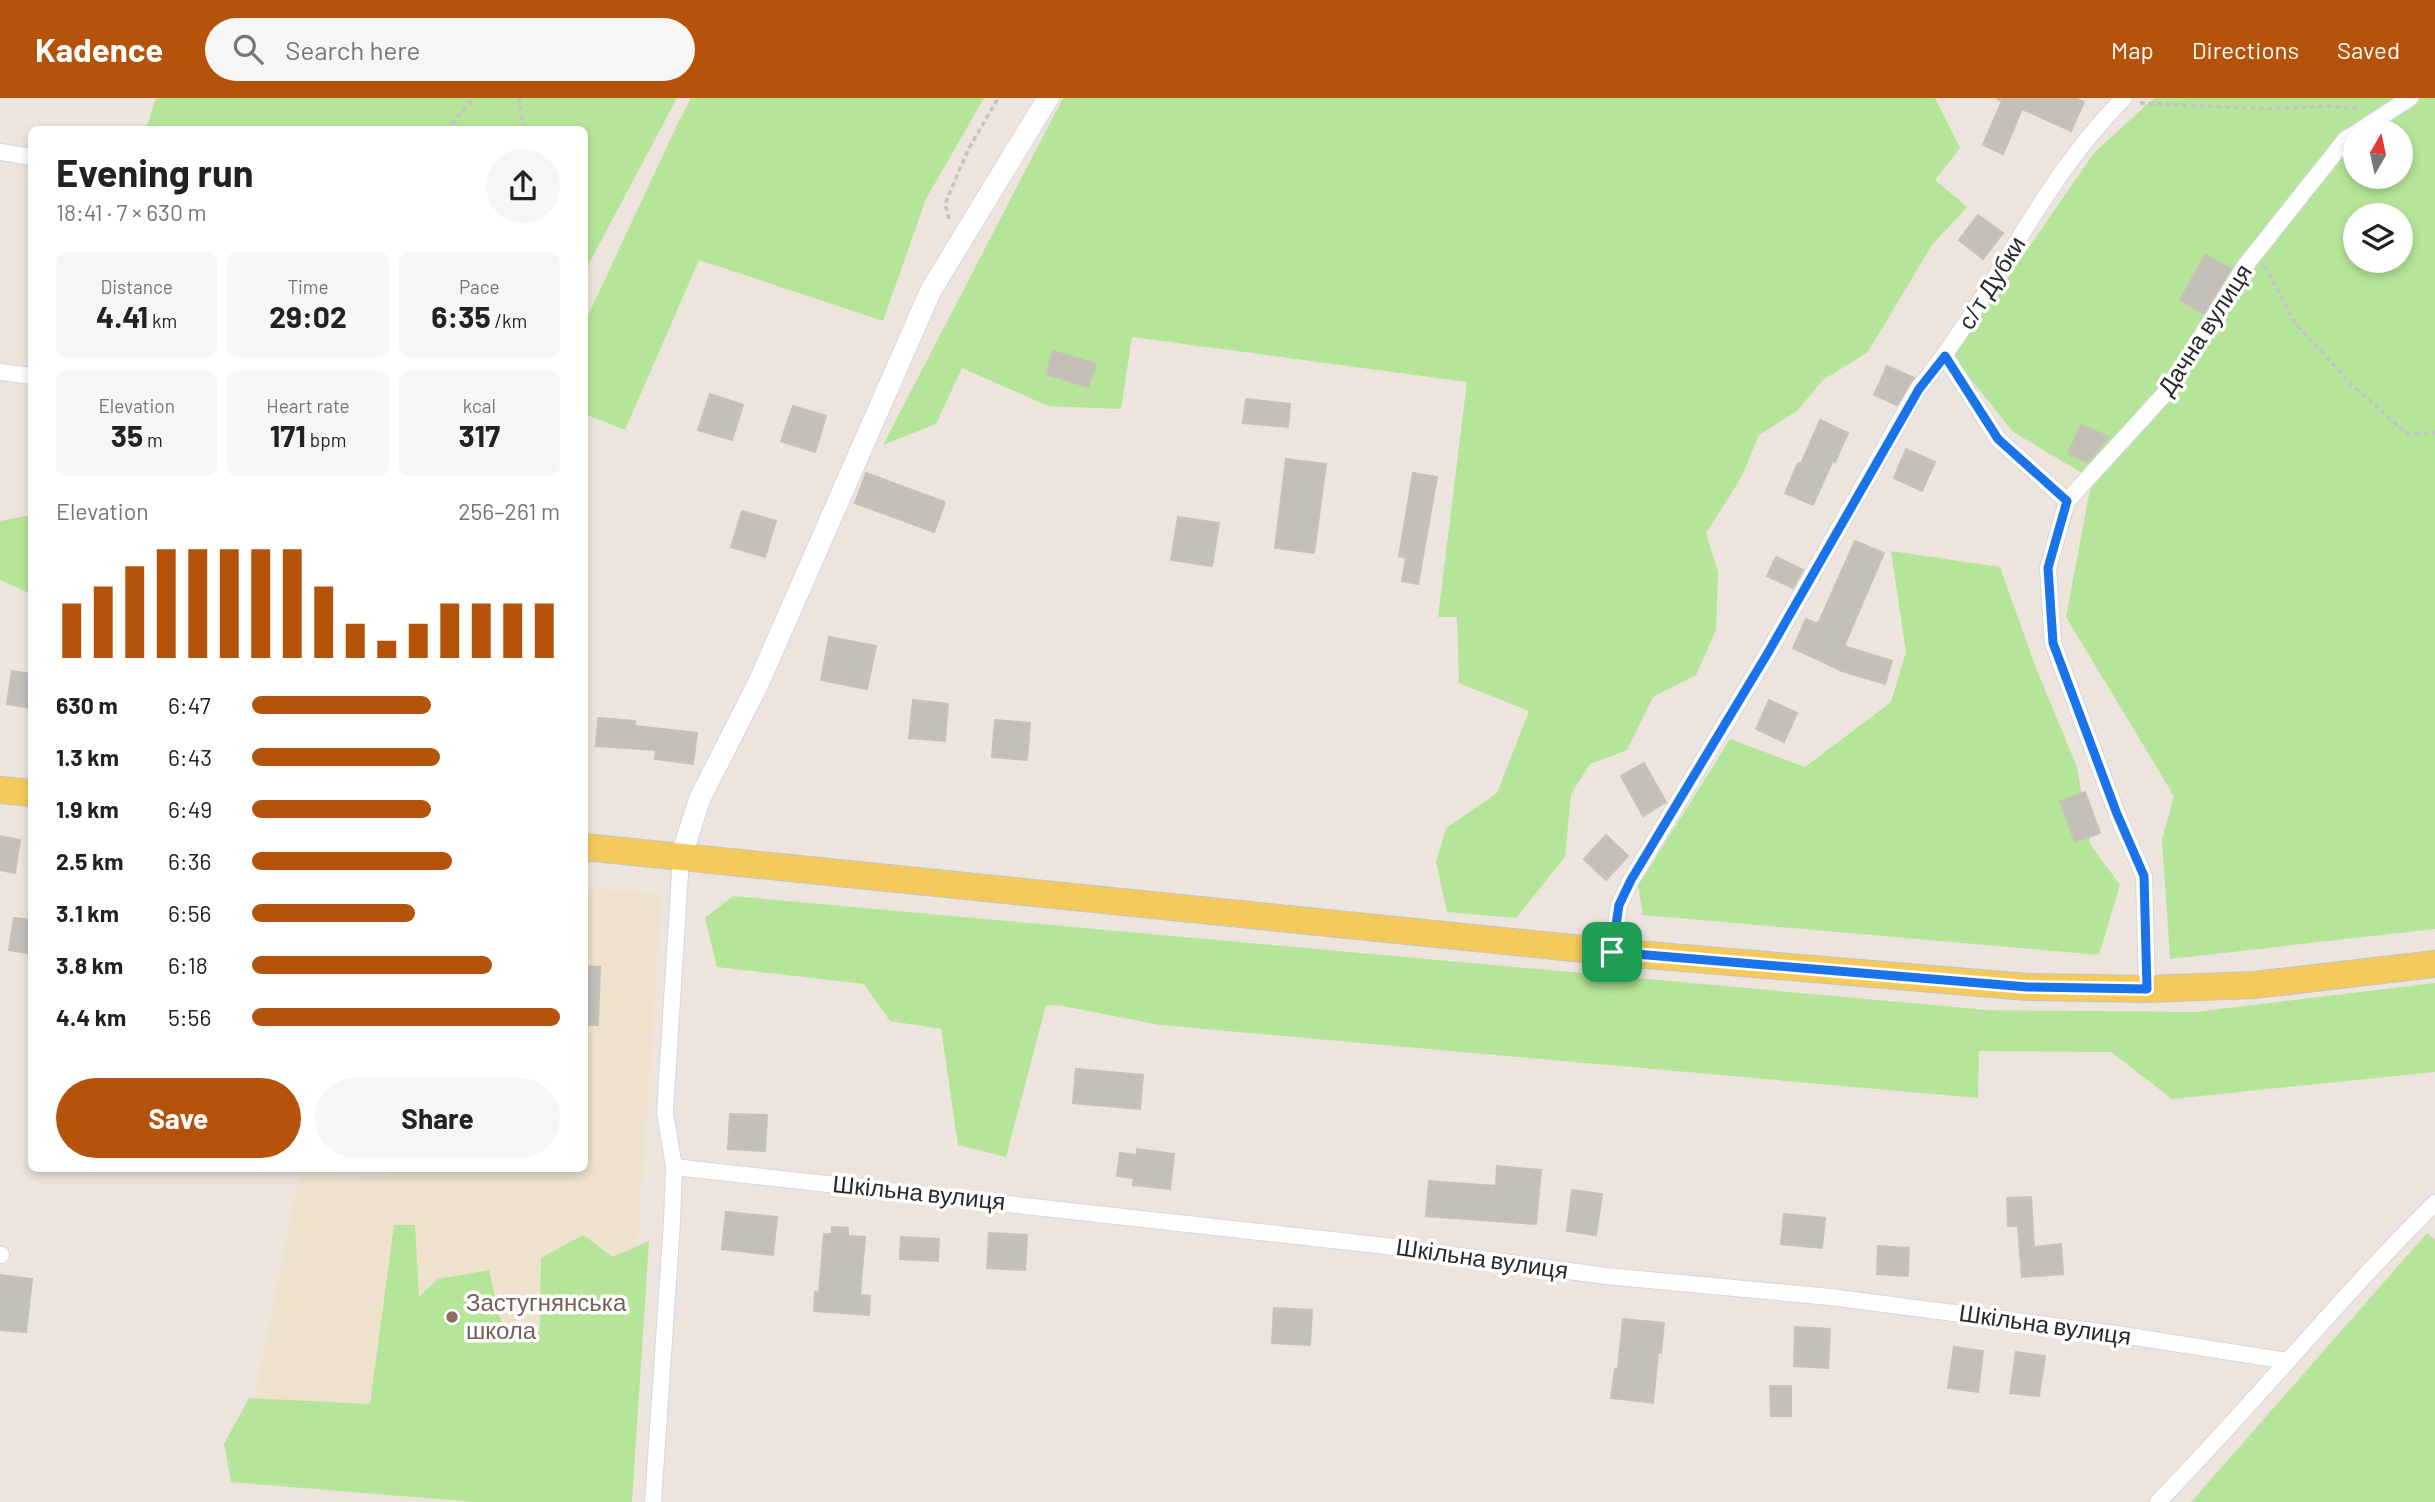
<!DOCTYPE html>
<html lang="en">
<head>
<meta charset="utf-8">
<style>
	body { margin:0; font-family:Barlow,sans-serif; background:#f6f6f6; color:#222; height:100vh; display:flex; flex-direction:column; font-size:26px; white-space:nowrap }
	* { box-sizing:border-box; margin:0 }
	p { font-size:23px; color:#767676 }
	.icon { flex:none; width:38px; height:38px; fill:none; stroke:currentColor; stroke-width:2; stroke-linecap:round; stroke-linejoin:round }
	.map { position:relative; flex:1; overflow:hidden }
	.panel { position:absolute; left:28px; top:28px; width:560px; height:1046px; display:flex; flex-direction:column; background:#fff; border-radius:10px; box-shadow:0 4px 10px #0003 }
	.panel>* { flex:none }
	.needle { width:46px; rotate:9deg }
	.controls { position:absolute; left:2343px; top:21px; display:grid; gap:14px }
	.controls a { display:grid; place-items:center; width:70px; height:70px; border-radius:50%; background:#fff; box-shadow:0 4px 10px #0003; font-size:35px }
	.pin { position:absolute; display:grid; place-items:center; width:60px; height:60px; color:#fff; margin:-30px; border-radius:14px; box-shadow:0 4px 10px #0006 }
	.round { display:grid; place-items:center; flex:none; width:74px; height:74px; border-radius:37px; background:#f6f6f6 }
	.headline { display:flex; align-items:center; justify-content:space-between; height:119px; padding:0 28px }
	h1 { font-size:38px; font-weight:700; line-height:52px }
	.stats { display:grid; grid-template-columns:repeat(3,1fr); gap:10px; height:119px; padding:7px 28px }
	.stats div { display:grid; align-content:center; border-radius:10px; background:#f6f6f6; text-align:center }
	.stats b { font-size:30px; font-weight:700 }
	.stats small { font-size:19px; font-weight:400 }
	.stats p { font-size:19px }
	.chart { height:196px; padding:14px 28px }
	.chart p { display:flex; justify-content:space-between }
	.chart svg { width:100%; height:126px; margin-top:7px; stroke:#b45309; stroke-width:6 }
	.button { display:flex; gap:14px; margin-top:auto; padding:14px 28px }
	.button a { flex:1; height:80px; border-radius:42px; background:#b45309; color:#fff; font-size:28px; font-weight:700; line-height:80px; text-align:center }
	.button a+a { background:#f6f6f6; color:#222 }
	ul { padding:0 28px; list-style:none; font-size:23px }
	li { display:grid; grid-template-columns:112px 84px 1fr; align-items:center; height:52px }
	li i { height:18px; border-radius:9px; background:#b45309 }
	header { display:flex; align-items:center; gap:42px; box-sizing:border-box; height:98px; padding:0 35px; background:#b45309; color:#fff }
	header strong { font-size:33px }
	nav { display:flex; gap:38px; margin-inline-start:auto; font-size:24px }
	.search { width:490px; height:63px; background:#f6f6f6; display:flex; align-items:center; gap:18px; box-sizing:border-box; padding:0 24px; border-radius:38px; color:#767676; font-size:26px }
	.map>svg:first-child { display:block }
	.education { fill:#efe2cc }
	.green { fill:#b5e598; fill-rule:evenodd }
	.building { fill:#c5bfb9; stroke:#c8c1b6; stroke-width:2 }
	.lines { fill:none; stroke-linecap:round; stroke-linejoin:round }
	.minor-casing { stroke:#d2d6e4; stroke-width:18 }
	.tertiary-casing { stroke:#d2d6e4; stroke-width:23 }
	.primary-casing { stroke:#c4c4c4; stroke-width:28 }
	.path { stroke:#c4c4c4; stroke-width:3.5; stroke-dasharray:5 3.5; stroke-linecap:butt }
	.minor { stroke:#fff; stroke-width:16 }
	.tertiary { stroke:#fff; stroke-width:21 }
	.primary { stroke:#f4cb5b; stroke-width:26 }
	.route-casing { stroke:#fff; stroke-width:14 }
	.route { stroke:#1a73e8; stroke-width:9 }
	.education-dot { fill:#8d6e63; stroke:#fff; stroke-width:2.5 }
	.labels { text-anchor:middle; stroke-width:7; stroke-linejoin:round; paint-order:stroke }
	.street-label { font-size:24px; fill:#2b2b2b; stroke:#fff }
	.education-label { font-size:24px; fill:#785e54; stroke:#fff; text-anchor:start }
</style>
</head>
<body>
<header>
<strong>Kadence</strong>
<div class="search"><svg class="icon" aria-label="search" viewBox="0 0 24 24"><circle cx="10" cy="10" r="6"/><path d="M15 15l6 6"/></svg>Search here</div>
<nav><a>Map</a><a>Directions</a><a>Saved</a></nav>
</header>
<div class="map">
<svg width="2435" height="1404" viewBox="0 0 2435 1404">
	<rect width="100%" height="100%" fill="#ede5dd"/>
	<!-- education -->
	<path class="education" d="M585 790 662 796 621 1388 242 1359 299 1080 389 1077 390 1071H584Z"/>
	<!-- green -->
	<path class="green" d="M156 0H677L585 173 584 32 146 31Z
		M691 0H984L926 101 883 223 699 162 625 332 585 316V224L677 27Z
		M1063 0H1935L1960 50 1935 82 1967 109 1932 147 1868 254 1823 282 1797 313 1759 337 1741 380 1706 435 1718 474 1716 532 1696 577 1653 599 1627 652 1590 666 1571 696 1565 759 1516 820 1447 814 1436 764 1446 730 1497 695 1529 613 1459 585 1457 519H1438L1467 284 1132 239 1121 311 1048 308 962 270 936 326 883 347Z
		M2154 0H2435V831L2170 861 2162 741 2174 698 2066 519 2092 381 2013 334 1953 259 2094 55ZM2356 33H2401V79H2356ZM2356 117H2401V163H2356Z
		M31 417 32 494 29 495 0 482V423Z
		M1891 453 2000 469 2036 570 2077 669 2090 746 2120 787 2099 857 1643 817 1638 788 1730 641 1805 669 1891 604 1906 554Z
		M733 798 1988 912 2196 914 2435 885V974L2172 1001 2111 954 1979 953 1978 1000 1160 927 1063 908 1046 907 1006 1059 958 1047 941 931 890 923 864 886 717 869 705 820Z
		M394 1127H415L419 1199 438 1181 489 1172 503 1234H540L541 1160 583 1137 613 1159 649 1143 632 1404H475L231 1384 224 1346 249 1300 370 1306Z
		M2427 1135 2435 1142V1404H2191Z"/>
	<!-- building -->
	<path class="building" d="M1996 0H2075L2084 4 2071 33 2022 11 2003 56 1983 47 2002 3Z
		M1978 117 2003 135 1983 161 1959 142Z
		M2205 157 2231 171 2204 215 2180 202Z
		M1053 253 1096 266 1088 289 1046 276Z
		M1887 268 1914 280 1897 307 1874 297Z
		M710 296 743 307 732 342 698 332Z
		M1246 301 1290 306 1288 329 1243 325Z
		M793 308 826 318 815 354 781 343Z
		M1820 322 1848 335 1835 364 1833 362 1813 407 1785 395 1798 365 1801 366Z
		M2081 327 2109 339 2088 364 2068 356Z
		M1906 351 1935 364 1922 393 1894 380Z
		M1286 361 1326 366 1314 455 1275 450Z
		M866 375 945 404 934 434 855 405Z
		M1413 375 1437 379 1418 486 1402 483 1406 460 1399 458Z
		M742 413 776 423 765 459 731 449Z
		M1178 419 1219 425 1212 468 1171 462Z
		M1855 443 1884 455 1844 548 1892 563 1885 586 1842 573 1793 550 1806 521 1818 526Z
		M1776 459 1803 472 1793 490 1767 478Z
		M829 539 876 548 867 591 821 582Z
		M12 573 32 576V610L7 606Z
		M913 602 948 606 945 643 909 640Z
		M1769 602 1797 615 1784 644 1756 631Z
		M598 620 635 623V628L697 635 693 666 655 661 656 652 596 648Z
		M995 622 1030 625 1027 662 992 659Z
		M1644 665 1666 704 1643 718 1621 678Z
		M2085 694 2100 735 2075 744 2060 703Z
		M1606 737 1628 758 1606 782 1584 761Z
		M0 738 20 742 15 775 0 772Z
		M14 820 32 822V856L9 852Z
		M584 868 600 869 598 927H584Z
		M1076 971 1143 977 1140 1011 1073 1005Z
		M730 1016 767 1017 765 1053 728 1051Z
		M1137 1051 1174 1056 1170 1091 1133 1087 1134 1080 1117 1078 1120 1055 1137 1057Z
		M1497 1068 1541 1072 1536 1126 1426 1118 1429 1083 1496 1088Z
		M1572 1092 1602 1096 1596 1137 1567 1133Z
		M2031 1099 2034 1149 2061 1146 2063 1176 2022 1179 2018 1128H2008L2007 1100Z
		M726 1114 777 1119 773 1157 722 1151Z
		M1784 1116 1825 1120 1822 1150 1781 1146Z
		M832 1129 848 1130V1138L865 1139 860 1197 870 1198 869 1217 814 1213 815 1194 819 1195 824 1136H832Z
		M989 1135 1027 1137 1025 1172 987 1170Z
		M901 1139 939 1141 938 1163 900 1161Z
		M1878 1148 1909 1150 1908 1178 1877 1176Z
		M0 1177 32 1181 26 1234 0 1232Z
		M1274 1210 1312 1212 1310 1247 1272 1245Z
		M1623 1221 1664 1225 1661 1255H1658L1653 1305 1611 1300 1615 1271H1618Z
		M1795 1229 1830 1231 1828 1270 1794 1268Z
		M1954 1249 1983 1253 1978 1294 1948 1290Z
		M2016 1254 2045 1258 2039 1298 2010 1295Z
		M1770 1288H1791V1318H1771Z"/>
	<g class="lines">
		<defs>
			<path id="minor" d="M2359 33 2410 0
				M0 54 32 59
				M1945 258 1998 341 2067 403 2048 470 2053 545 2117 716 2144 778 2147 891
				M0 274 32 278
				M2067 403 2170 290 2245 168 2346 41 2356 35
				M1612 854 1619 807 1631 782 1769 553 1918 291C1994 199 2039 84 2124 0
				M674 1069 1386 1148 1606 1178 1830 1199 2116 1236 2288 1263
				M0 1157H1
				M653 1404 672 1124 674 1069 665 1014 681 759
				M2158 1404C2253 1307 2338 1201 2435 1105"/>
			<path id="tertiary" d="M681 759 700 700 758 586 931 192 1048 0"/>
			<path id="primary" d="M0 692 32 695
				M584 749 1612 854 2027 889 2147 891 2254 887 2435 866"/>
		</defs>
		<!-- minor casing -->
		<use href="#minor" class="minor-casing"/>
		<!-- tertiary casing -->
		<use href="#tertiary" class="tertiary-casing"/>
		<!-- primary casing -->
		<use href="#primary" class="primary-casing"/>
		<!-- path -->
		<path class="path" d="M519 0 523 28 526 32
			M2140 5 2269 11 2328 8 2359 11
			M446 32 474 0
			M949 121 945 106 968 52 998 0
			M2265 168 2295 225 2352 287 2406 335H2435"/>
		<!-- minor -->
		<use href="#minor" class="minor"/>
		<!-- tertiary -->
		<use href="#tertiary" class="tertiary"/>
		<!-- primary -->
		<use href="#primary" class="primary"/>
	</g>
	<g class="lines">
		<defs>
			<path id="route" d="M1945 258 1998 341 2067 403 2048 470 2053 545 2117 716 2144 778 2147 891 2027 889 1612 854 1619 807 1631 782 1769 553 1919 291Z"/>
		</defs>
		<!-- route casing -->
		<use href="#route" class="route-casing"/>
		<!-- route -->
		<use href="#route" class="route"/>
	</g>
	<!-- markers -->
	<circle class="education-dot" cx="452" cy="1219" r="7"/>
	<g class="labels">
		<!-- street labels -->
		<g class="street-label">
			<text transform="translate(1992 185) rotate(-58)" y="8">с/т Дубки</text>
			<text transform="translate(2205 232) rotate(-57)" y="8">Дачна вулиця</text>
			<text transform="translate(919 1095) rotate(6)" y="8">Шкільна вулиця</text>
			<text transform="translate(1482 1161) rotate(8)" y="8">Шкільна вулиця</text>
			<text transform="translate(2045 1227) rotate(8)" y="8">Шкільна вулиця</text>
		</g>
		<!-- education labels -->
		<g class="education-label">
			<text x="466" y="1213">Застугнянська<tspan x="466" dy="28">школа</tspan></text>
		</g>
	</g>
</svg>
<div class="controls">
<a><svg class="needle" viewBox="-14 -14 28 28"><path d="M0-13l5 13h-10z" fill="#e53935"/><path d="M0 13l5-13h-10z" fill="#767676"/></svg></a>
<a><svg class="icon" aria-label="layers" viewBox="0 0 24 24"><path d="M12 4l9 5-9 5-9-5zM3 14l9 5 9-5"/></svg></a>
</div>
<div class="pin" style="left:1612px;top:854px;background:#1e9e55"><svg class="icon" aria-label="arrive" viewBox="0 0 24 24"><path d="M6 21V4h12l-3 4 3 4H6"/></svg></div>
<section class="panel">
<div class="headline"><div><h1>Evening run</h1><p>18:41 · 7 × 630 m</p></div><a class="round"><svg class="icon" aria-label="share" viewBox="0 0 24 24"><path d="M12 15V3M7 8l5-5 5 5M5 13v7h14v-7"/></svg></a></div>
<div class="stats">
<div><p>Distance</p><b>4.41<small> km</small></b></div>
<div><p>Time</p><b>29:02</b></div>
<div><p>Pace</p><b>6:35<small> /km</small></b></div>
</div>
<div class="stats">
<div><p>Elevation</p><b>35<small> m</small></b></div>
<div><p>Heart rate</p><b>171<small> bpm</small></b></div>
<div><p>kcal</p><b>317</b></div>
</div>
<div class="chart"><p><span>Elevation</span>256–261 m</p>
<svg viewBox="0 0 160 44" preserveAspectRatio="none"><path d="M5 44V25M15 44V19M25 44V12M35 44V6M45 44V6M55 44V6M65 44V6M75 44V6M85 44V19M95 44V32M105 44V38M115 44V32M125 44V25M135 44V25M145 44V25M155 44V25"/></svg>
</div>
<ul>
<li><b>630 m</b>6:47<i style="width:58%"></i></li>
<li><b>1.3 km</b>6:43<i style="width:61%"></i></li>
<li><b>1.9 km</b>6:49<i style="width:58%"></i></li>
<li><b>2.5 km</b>6:36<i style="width:65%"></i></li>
<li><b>3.1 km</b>6:56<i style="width:53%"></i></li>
<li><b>3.8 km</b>6:18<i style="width:78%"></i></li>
<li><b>4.4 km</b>5:56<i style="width:100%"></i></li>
</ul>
<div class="button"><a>Save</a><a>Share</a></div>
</section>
</div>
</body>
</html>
